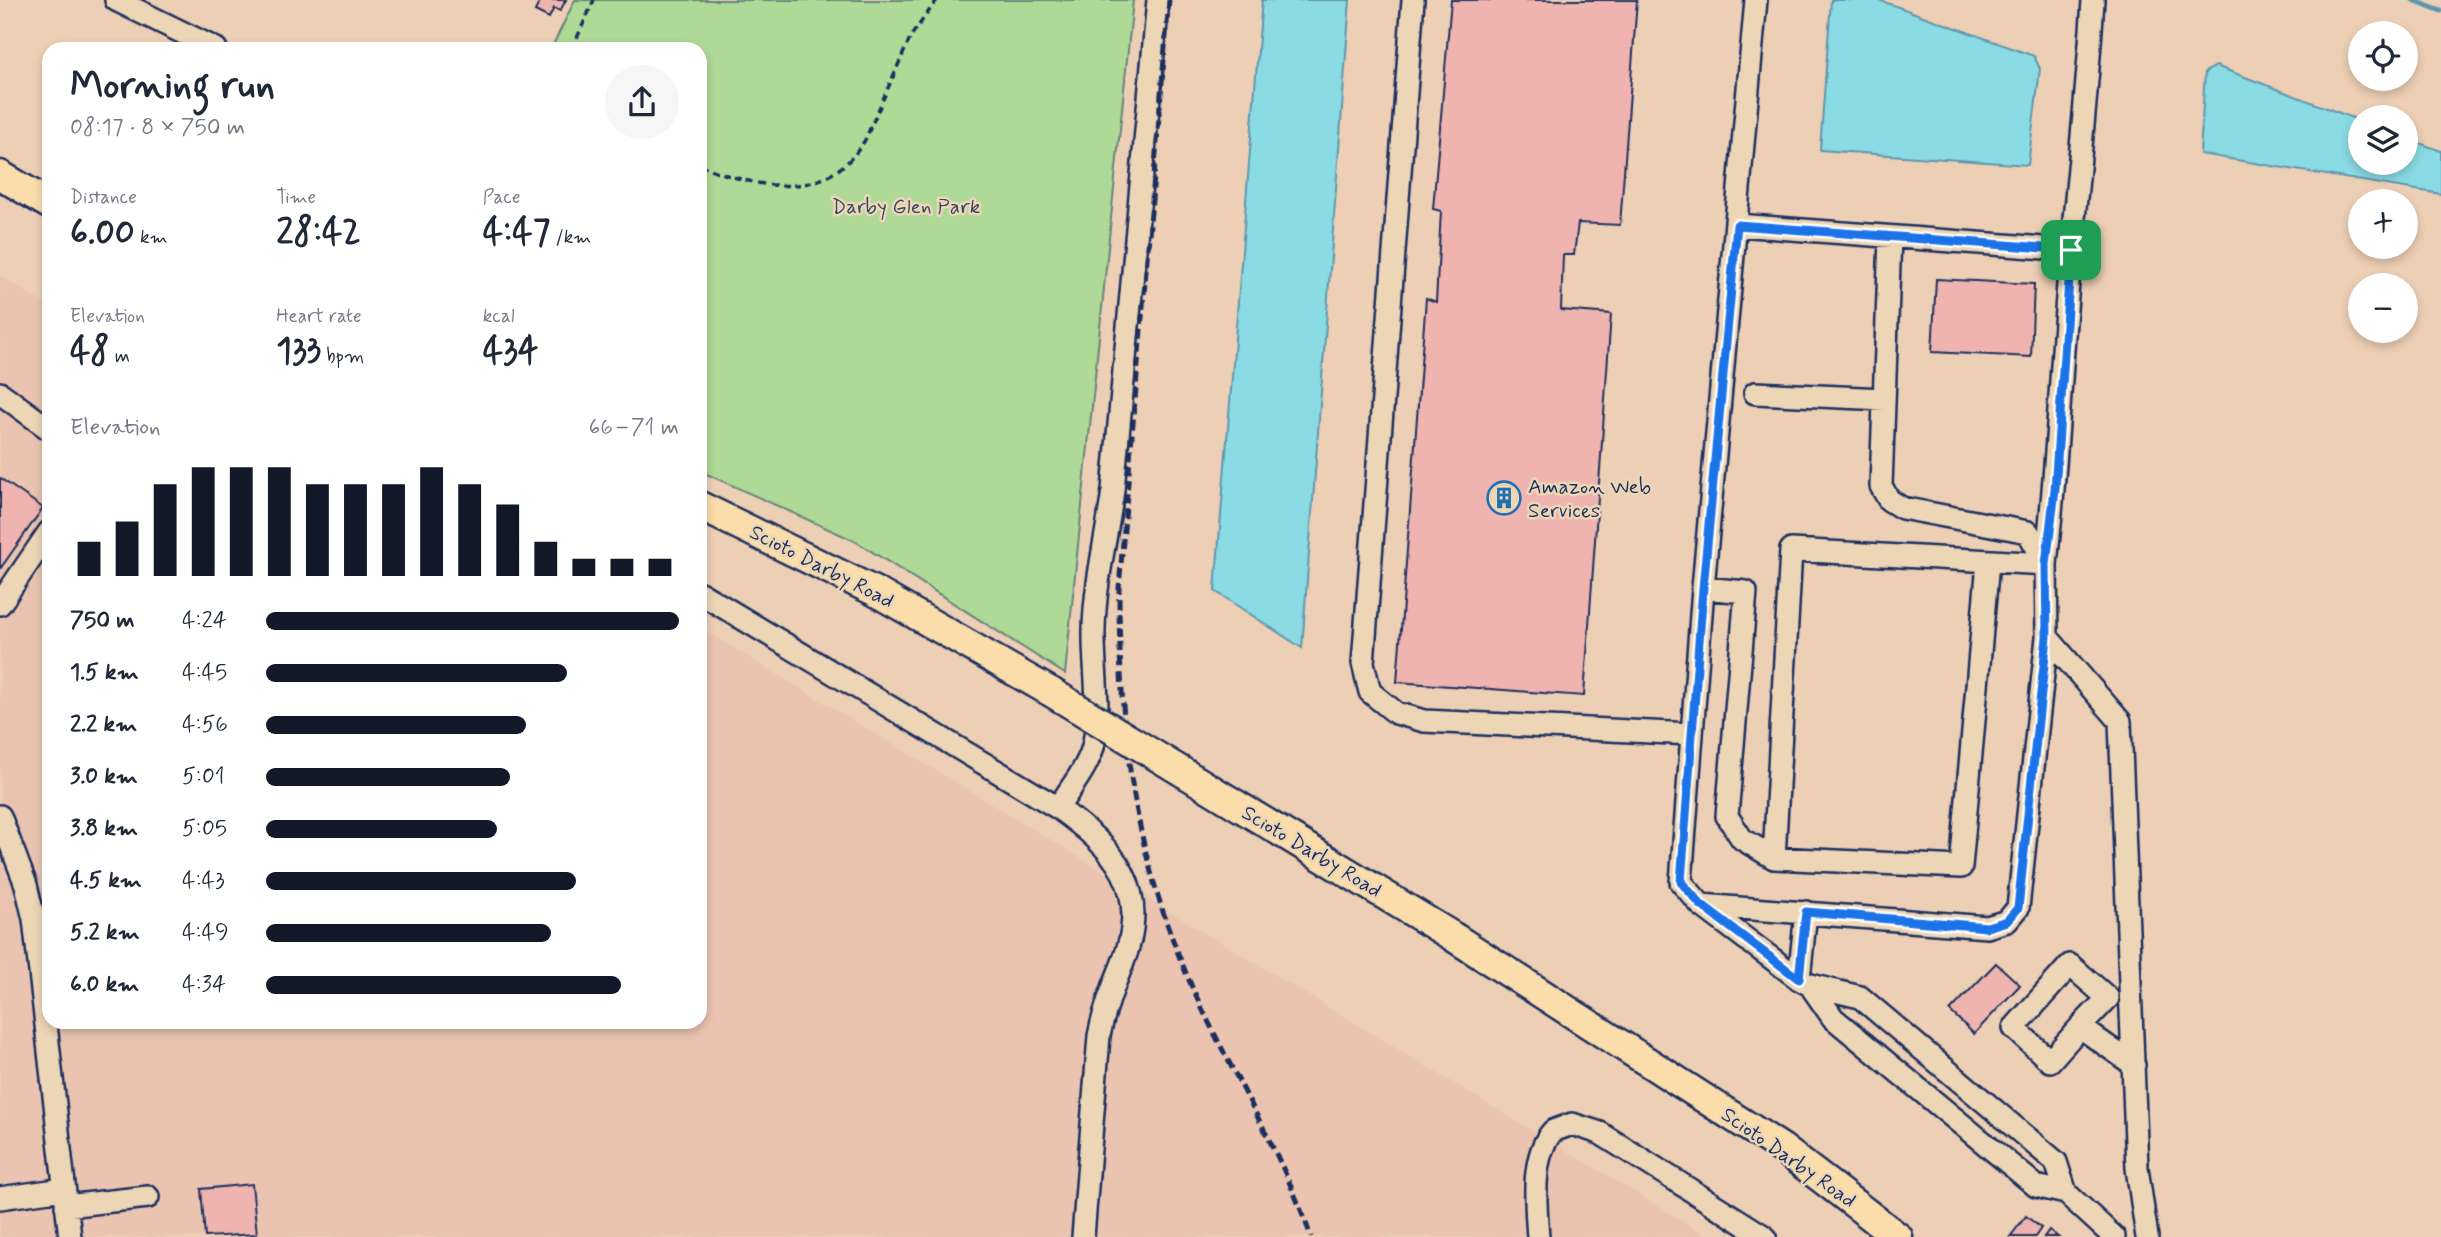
<!DOCTYPE html>
<html lang="en">
<head>
<meta charset="utf-8">
<style>
	body { margin:0; font-family:Mynerve,sans-serif; background:#f6f6f7; color:#1f2937; height:100vh; display:flex; flex-direction:column; font-size:26px; white-space:nowrap }
	* { box-sizing:border-box; margin:0 }
	p { font-size:23px; color:#747a83 }
	.icon { flex:none; width:38px; height:38px; fill:none; stroke:currentColor; stroke-width:2; stroke-linecap:round; stroke-linejoin:round }
	.map { position:relative; flex:1; overflow:hidden }
	.panel { position:absolute; left:42px; top:42px; width:665px; height:987px; display:flex; flex-direction:column; background:#fff; border-radius:21px; box-shadow:0 4px 10px #0003 }
	.panel>* { flex:none }
	.buttons { position:absolute; left:2348px; top:21px; display:grid; gap:14px }
	.buttons a { display:grid; place-items:center; width:70px; height:70px; border-radius:50%; background:#fff; box-shadow:0 4px 10px #0003; font-size:35px }
	.pin { position:absolute; display:grid; place-items:center; width:60px; height:60px; color:#fff; margin:-30px; border-radius:14px; box-shadow:0 4px 10px #0006 }
	.round { display:grid; place-items:center; flex:none; width:74px; height:74px; border-radius:37px; background:#f6f6f7 }
	.headline { display:flex; align-items:center; justify-content:space-between; height:119px; padding:0 28px }
	h1 { font-size:38px; font-weight:800; line-height:52px }
	.metrics { display:grid; grid-template-columns:repeat(3,1fr); gap:10px; height:119px; padding:7px 28px }
	.metrics div { display:grid; align-content:center }
	.metrics b { font-size:35px; font-weight:800 }
	.metrics small { font-size:19px; font-weight:400 }
	.metrics p { font-size:19px }
	.chart { height:196px; padding:14px 28px }
	.chart p { display:flex; justify-content:space-between }
	.chart svg { width:100%; height:126px; margin-top:7px; stroke:#111827; stroke-width:6 }
	ul { padding:0 28px; list-style:none; font-size:23px }
	li { display:grid; grid-template-columns:112px 84px 1fr; align-items:center; height:52px }
	li i { height:18px; border-radius:9px; background:#111827 }
	.map>svg:first-child { display:block }
	.built { fill:#eac4b1 }
	.green { fill:#afd996; stroke:#65847a; stroke-width:2 }
	.water { fill:#8adbe4; stroke:#5e96ae; stroke-width:2 }
	.lines { fill:none; stroke-linecap:round; stroke-linejoin:round }
	.stream { stroke:#5e96ae; stroke-width:5 }
	.building { fill:#efb4af; stroke:#1b2f5e; stroke-width:2 }
	.minor-casing { stroke:#1b2f5e; stroke-width:26 }
	.major-casing { stroke:#1b2f5e; stroke-width:33 }
	.path { stroke:#1b2f5e; stroke-width:3.5; stroke-dasharray:7 5; stroke-linecap:butt }
	.minor { stroke:#edd6b6; stroke-width:21 }
	.major { stroke:#faddab; stroke-width:28 }
	.rail { stroke:#1b2f5e; stroke-width:5; stroke-dasharray:10 5; stroke-linecap:butt }
	.major-bridge-casing { stroke:#1b2f5e; stroke-width:33; stroke-linecap:butt }
	.major-bridge { stroke:#faddab; stroke-width:28 }
	.route-casing { stroke:#fff; stroke-width:14 }
	.route { stroke:#1a73e8; stroke-width:9 }
	.labels { text-anchor:middle; stroke-width:5; stroke-linejoin:round; paint-order:stroke }
	.park-label { font-size:21px; fill:#314866; stroke:#edd6b6 }
	.poi-label { font-size:21px; fill:#1b2f5e; stroke:#edd6b6; text-anchor:start }
	.street-label { font-size:21px; fill:#1b2f5e; stroke:#edd6b6 }
</style>
</head>
<body>
<div class="map">
<svg width="2441" height="1237" viewBox="0 0 2441 1237">
	<rect width="100%" height="100%" fill="#edcfb5"/>
	<filter id="ink" filterUnits="userSpaceOnUse"><feTurbulence type="fractalNoise" baseFrequency=".0143" numOctaves="2"/><feDisplacementMap in="SourceGraphic" scale="14" xChannelSelector="R" yChannelSelector="G"/><feConvolveMatrix kernelMatrix="1 2 1 2 8 2 1 2 1" color-interpolation-filters="sRGB"/></filter>
	<g filter="url(#ink)">
		<!-- built -->
		<path class="built" d="M0 276 49 306V1022H700V628L1709 1237H0Z"/>
		<!-- green -->
		<path class="green" d="M575 0H1133L1065 674 855 541 700 471V49H551Z"/>
		<!-- water -->
		<path class="water" d="M1262 0H1350L1302 648 1215 591Z
			M1831 0H1879L2034 56 2040 69 2028 165 1820 150Z
			M2216 66 2361 121V163H2406V138L2441 151V194L2200 154 2205 72Z"/>
		<g class="lines">
			<!-- stream -->
			<path class="stream" d="M2413 0 2441 11"/>
		</g>
		<!-- building -->
		<path class="building" d="M537 0H566L560 11 554 8 549 18 535 11 540 1Z
			M1451 0H1637L1620 225 1578 223 1574 255H1563L1561 310 1611 314 1584 696 1397 682 1426 298 1436 302 1441 211 1433 209Z
			M1936 279 2034 284 2031 357 1932 352Z
			M0 478 43 508 0 569Z
			M1996 963 2020 985 1974 1034 1950 1011Z
			M252 1184 257 1234 205 1237 201 1189Z
			M2026 1216 2041 1228 2035 1237H2010Z
			M2049 1230 2058 1237H2044Z"/>
		<g class="lines">
			<defs>
				<path id="minor" d="M116 0 216 49
					M1413 0 1363 663 1370 692 1396 713 1424 721 1692 734
					M1756 0 1703 588 1681 882 1701 905 1799 979 1810 985 1860 997 2056 1162 2066 1193
					M1737 225 2071 250
					M1890 237 1881 486 1889 500 1902 508 2028 532 2046 564
					M0 393 49 429
					M1755 393 1884 399
					M1988 562 1961 867 1774 858 1791 550 2046 564 2047 637 2120 721 2137 1168 2147 1237
					M2046 564C2058 459 2061 354 2071 250 2079 166 2088 84 2093 0
					M1703 588 1746 592 1727 816 1742 839 1774 858
					M700 593 1058 808C1115 849 1153 889 1122 965 1112 989 1104 1010 1099 1036L1083 1237
					M0 604 49 532
					M1058 808C1070 788 1090 765 1094 742 1101 704 1093 666 1094 629 1095 582 1107 536 1113 490L1158 0
					M0 816 26 885 34 919 70 1237
					M1701 905 1987 927 2007 921 2018 908 2047 637
					M1799 979 1806 912
					M1810 985 1833 1018 2036 1186 2066 1193 2114 1237
					M2080 1027 2050 1061 2014 1028 2070 965 2108 998 2080 1027 2134 1065
					M0 1198 64 1189
					M66 1206 148 1197
					M1538 1237C1536 1206 1530 1156 1553 1131L1572 1124 1600 1133 1765 1237"/>
				<path id="major" d="M0 175 49 204
					M700 506 876 592 1051 692
					M1181 771 1452 936 1783 1149 1898 1237"/>
			</defs>
			<!-- minor casing -->
			<use href="#minor" class="minor-casing"/>
			<!-- major casing -->
			<use href="#major" class="major-casing"/>
			<!-- path -->
			<path class="path" d="M572 49 594 0
				M700 165C759 189 826 204 865 140L911 36 937 0"/>
			<!-- minor -->
			<use href="#minor" class="minor"/>
			<!-- major -->
			<use href="#major" class="major"/>
			<!-- rail -->
			<path class="rail" d="M1169 0 1119 588C1119 733 1133 853 1192 987 1230 1071 1281 1150 1311 1237"/>
			<defs>
				<path id="major-bridge" d="M1051 692 1181 771"/>
			</defs>
			<!-- major-bridge casing -->
			<use href="#major-bridge" class="major-bridge-casing"/>
			<!-- major-bridge -->
			<use href="#major-bridge" class="major-bridge"/>
		</g>
	</g>
	<g class="lines" filter="url(#ink)">
		<defs>
			<path id="route" d="M1737 225 2071 250 2055 490 2046 564 2047 637 2018 908 2007 921 1987 927 1806 912 1799 979 1701 905 1681 882 1703 588Z"/>
		</defs>
		<!-- route casing -->
		<use href="#route" class="route-casing"/>
		<!-- route -->
		<use href="#route" class="route"/>
	</g>
	<!-- icons -->
	<defs>
		<symbol id="building-ring" viewBox="-11 -11 22 22"><circle r="9.5" fill="#edd6b6" stroke="#1f6fb2" stroke-width="1.5"/><path d="M-4-6H4V6H1V3H-1V6H-4ZM-2.5-4.3h1.7v1.8h-1.7ZM.8-4.3h1.7v1.8H.8ZM-2.5-1h1.7V.8h-1.7ZM.8-1h1.7V.8H.8Z" fill="#1f6fb2"/></symbol>
	</defs>
	<g fill-rule="evenodd">
		<use href="#building-ring" x="1485" y="479" width="38" height="38"/>
	</g>
	<g class="labels">
		<!-- park labels -->
		<g class="park-label">
			<text x="906" y="213">Darby Glen Park</text>
		</g>
		<!-- poi labels -->
		<g class="poi-label">
			<text x="1528" y="493">Amazon Web<tspan x="1528" dy="24">Services</tspan></text>
		</g>
		<!-- street labels -->
		<g class="street-label">
			<text transform="translate(822 566) rotate(27)" y="7">Scioto Darby Road</text>
			<text transform="translate(1312 851) rotate(31)" y="7">Scioto Darby Road</text>
			<text transform="translate(1789 1157) rotate(35)" y="7">Scioto Darby Road</text>
		</g>
	</g>
</svg>
<div class="buttons">
<a><svg class="icon" aria-label="locate" viewBox="0 0 24 24"><circle cx="12" cy="12" r="6"/><path d="M12 2v4M12 18v4M2 12h4M18 12h4"/></svg></a>
<a><svg class="icon" aria-label="layers" viewBox="0 0 24 24"><path d="M12 4l9 5-9 5-9-5zM3 14l9 5 9-5"/></svg></a>
<a>+</a>
<a>−</a>
</div>
<div class="pin" style="left:2071px;top:250px;background:#1e9e55"><svg class="icon" aria-label="arrive" viewBox="0 0 24 24"><path d="M6 21V4h12l-3 4 3 4H6"/></svg></div>
<section class="panel">
<div class="headline"><div><h1>Morning run</h1><p>08:17 · 8 × 750 m</p></div><a class="round"><svg class="icon" aria-label="share" viewBox="0 0 24 24"><path d="M12 15V3M7 8l5-5 5 5M5 13v7h14v-7"/></svg></a></div>
<div class="metrics">
<div><p>Distance</p><b>6.00<small> km</small></b></div>
<div><p>Time</p><b>28:42</b></div>
<div><p>Pace</p><b>4:47<small> /km</small></b></div>
</div>
<div class="metrics">
<div><p>Elevation</p><b>48<small> m</small></b></div>
<div><p>Heart rate</p><b>133<small> bpm</small></b></div>
<div><p>kcal</p><b>434</b></div>
</div>
<div class="chart"><p><span>Elevation</span>66–71 m</p>
<svg viewBox="0 0 160 44" preserveAspectRatio="none"><path d="M5 44V32M15 44V25M25 44V12M35 44V6M45 44V6M55 44V6M65 44V12M75 44V12M85 44V12M95 44V6M105 44V12M115 44V19M125 44V32M135 44V38M145 44V38M155 44V38"/></svg>
</div>
<ul>
<li><b>750 m</b>4:24<i style="width:100%"></i></li>
<li><b>1.5 km</b>4:45<i style="width:73%"></i></li>
<li><b>2.2 km</b>4:56<i style="width:63%"></i></li>
<li><b>3.0 km</b>5:01<i style="width:59%"></i></li>
<li><b>3.8 km</b>5:05<i style="width:56%"></i></li>
<li><b>4.5 km</b>4:43<i style="width:75%"></i></li>
<li><b>5.2 km</b>4:49<i style="width:69%"></i></li>
<li><b>6.0 km</b>4:34<i style="width:86%"></i></li>
</ul>
</section>
</div>
</body>
</html>
